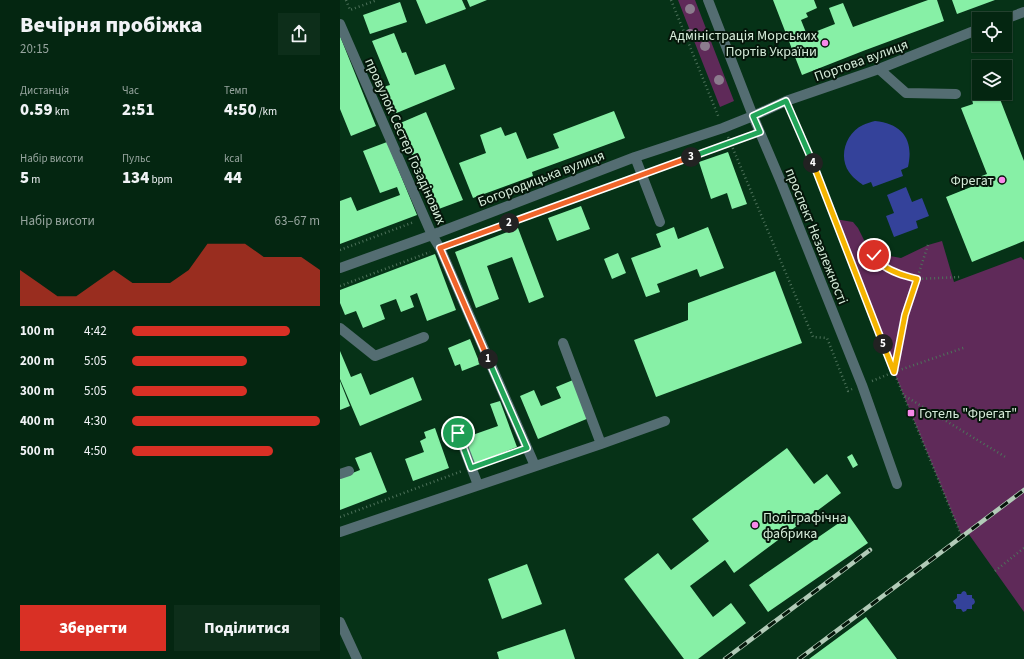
<!DOCTYPE html>
<html lang="uk">
<head>
<meta charset="utf-8">
<style>
	body { margin:0; font-family:"Source Sans 3",sans-serif; background:#0d2e1a; color:#f1f3f6; height:100vh; display:flex; flex-direction:column; font-size:15px; white-space:nowrap }
	* { box-sizing:border-box; margin:0 }
	p { font-size:13px; color:#97a59f }
	.icon { flex:none; width:22px; height:22px; fill:none; stroke:currentColor; stroke-width:2; stroke-linecap:round; stroke-linejoin:round }
	.map { position:relative; flex:1; overflow:hidden }
	.details { display:flex; flex-direction:column; background:#042611; width:340px }
	.details>* { flex:none }
	.fabs { position:absolute; left:632px; top:12px; display:grid; gap:8px }
	.fabs a { display:grid; place-items:center; width:40px; height:40px; border-radius:0px; background:#042611; box-shadow:0 1px 3px #0004,0 0 0 1px #254331; font-size:20px }
	.pin { position:absolute; display:grid; place-items:center; width:34px; height:34px; color:#fff; margin:-17px; border:2px solid #fff; border-radius:50%; box-shadow:0 1px 4px #0007 }
	.km { position:absolute; width:20px; height:20px; margin:-10px; border-radius:50%; background:#222; color:#fff; font-size:11px; line-height:20px; text-align:center }
	.round { display:grid; place-items:center; flex:none; width:42px; height:42px; border-radius:0px; background:#0d2e1a }
	.summary { display:flex; align-items:center; justify-content:space-between; height:68px; padding:0 20px }
	h1 { font-size:22px; font-weight:800; line-height:30px }
	.metrics { display:grid; grid-template-columns:repeat(3,1fr); gap:6px; height:68px; padding:4px 20px }
	.metrics div { display:grid; align-content:center }
	.metrics b { font-size:17px; font-weight:800 }
	.metrics small { font-size:11px; font-weight:400 }
	.metrics p { font-size:11px }
	.chart { height:112px; padding:8px 20px }
	.chart p { display:flex; justify-content:space-between }
	.chart svg { width:100%; height:72px; margin-top:4px; fill:#d93025; opacity:.7 }
	.action { display:flex; gap:8px; margin-top:auto; padding:8px 20px }
	.action a { flex:1; height:46px; border-radius:0px; background:#d93025; color:#fff; font-size:16px; font-weight:800; line-height:46px; text-align:center }
	.action a+a { background:#0d2e1a; color:#f1f3f6 }
	ul { padding:0 20px; list-style:none; font-size:13px }
	li { display:grid; grid-template-columns:64px 48px 1fr; align-items:center; height:30px }
	li i { height:10px; border-radius:5px; background:#d93025 }
	main { display:flex; flex:1; min-height:0 }
	.map>svg:first-child { display:block }
	.green { fill:#5f2a59 }
	.water { fill:#34429a }
	.building { fill:#87f0a6 }
	.lines { fill:none; stroke-linecap:round; stroke-linejoin:round }
	.path { stroke:#4e725b; stroke-width:2.5; stroke-dasharray:1 3; stroke-linecap:butt }
	.minor { stroke:#546d72; stroke-width:10 }
	.rail-casing { stroke:#b2cbb8; stroke-width:4.5 }
	.rail { stroke:#05160a; stroke-width:3; stroke-dasharray:9; stroke-linecap:butt }
	.tree { fill:#8c7c8e }
	.split-1-casing { stroke:#fff; stroke-width:8 }
	.split-2-casing { stroke:#fff; stroke-width:8 }
	.split-3-casing { stroke:#fff; stroke-width:8 }
	.split-4-casing { stroke:#fff; stroke-width:8 }
	.split-5-casing { stroke:#fff; stroke-width:8 }
	.split-6-casing { stroke:#fff; stroke-width:8 }
	.split-1 { stroke:#22a559; stroke-width:5 }
	.split-2 { stroke:#f0652b; stroke-width:5 }
	.split-3 { stroke:#f0652b; stroke-width:5 }
	.split-4 { stroke:#22a559; stroke-width:5 }
	.split-5 { stroke:#f5b400; stroke-width:5 }
	.split-6 { stroke:#f5b400; stroke-width:5 }
	.poi-dot { fill:#f888ea; stroke:#05160a; stroke-width:1.5 }
	.labels { text-anchor:middle; stroke-width:4; stroke-linejoin:round; paint-order:stroke }
	.poi-label { font-size:14px; fill:#d5ebd9; stroke:#05160a; text-anchor:end }
	.street-label { font-size:14px; fill:#d5ebd9; stroke:#05160a }
</style>
</head>
<body>
<main>
<section class="details">
<div class="summary"><div><h1>Вечірня пробіжка</h1><p>20:15</p></div><a class="round"><svg class="icon" aria-label="share" viewBox="0 0 24 24"><path d="M12 15V3M7 8l5-5 5 5M5 13v7h14v-7"/></svg></a></div>
<div class="metrics">
<div><p>Дистанція</p><b>0.59<small> km</small></b></div>
<div><p>Час</p><b>2:51</b></div>
<div><p>Темп</p><b>4:50<small> /km</small></b></div>
</div>
<div class="metrics">
<div><p>Набір висоти</p><b>5<small> m</small></b></div>
<div><p>Пульс</p><b>134<small> bpm</small></b></div>
<div><p>kcal</p><b>44</b></div>
</div>
<div class="chart"><p><span>Набір висоти</span>63–67 m</p>
<svg viewBox="0 0 160 44" preserveAspectRatio="none"><path d="M0 44V22L10 30L20 38L30 38L40 30L50 22L60 30L70 30L80 30L90 22L100 6L110 6L120 6L130 14L140 14L150 14L160 22V44z"/></svg>
</div>
<ul>
<li><b>100 m</b>4:42<i style="width:84%"></i></li>
<li><b>200 m</b>5:05<i style="width:61%"></i></li>
<li><b>300 m</b>5:05<i style="width:61%"></i></li>
<li><b>400 m</b>4:30<i style="width:100%"></i></li>
<li><b>500 m</b>4:50<i style="width:75%"></i></li>
</ul>
<div class="action"><a>Зберегти</a><a>Поділитися</a></div>
</section>
<div class="map">
<svg width="684" height="659" viewBox="0 0 684 659">
	<rect width="100%" height="100%" fill="#063217"/>
	<!-- green -->
	<path class="green" d="M338 0H355L394 101 380 107Z
		M495 219 513 222 518 228 528 248 535 245 550 256 561 258 588 245 602 241 614 282 681 257 684 260V612L628 533 622 537 554 372Z"/>
	<!-- water -->
	<path class="water" d="M535 121C563 124 574 140 568 167L561 170 563 176 533 187 531 182 523 185C518 181 513 178 509 172 498 156 506 133 523 125 527 123 531 122 535 121Z
		M566 187 572 202 582 198 589 216 576 221 578 228 554 237 546 216 554 213 547 195Z
		M624 591 626 592 627 595H632V598L634 599 635 602 634 604 632 605V609H627L626 611 623 612 621 609H616V605L614 603 613 601 617 598V594H621L622 592Z"/>
	<!-- building -->
	<path class="building" d="M76 0H122L126 9 86 24Z
		M127 0H147L130 7Z
		M433 0H474L477 8 466 13 468 17 461 20 467 35 495 24 489 8 503 3 513 27 588 0H597L604 21 523 51 462 75Z
		M612 0H655L617 14Z
		M60 2 67 22 30 34 23 15Z
		M54 33 62 53 66 52 75 75 105 64 115 89 54 114 43 87 50 85 32 41Z
		M0 36 36 126 11 136 0 109Z
		M645 94 647 98 658 94 684 161V241L632 262 606 197 641 183 639 177 647 174 621 108 633 104 632 99Z
		M274 111 285 138 192 172 193 176 133 198 119 163 146 153 140 135 161 127 165 136 176 132 187 159 219 148 213 134Z
		M86 112 123 200 96 210 58 124Z
		M47 142 77 215 0 244V201L11 197 17 211 60 195 57 187 40 193 23 151Z
		M388 152 407 204 392 209 387 193 371 199 359 162Z
		M241 206 250 229 217 241 208 218Z
		M334 227 338 239 368 227 384 268 360 277 357 269 317 284 320 292 306 297 291 258 321 247 316 234Z
		M178 228 204 297 189 303 172 257 147 266 159 299 136 308 115 252Z
		M278 253 286 273 272 279 264 259Z
		M95 254 116 310 87 321 77 293 70 296 74 307 61 312 56 299 40 305 45 319 23 328 16 311 5 315 0 303V290Z
		M435 271 462 343 316 397 294 340 348 320V303Z
		M130 339 140 364 122 371 120 364 115 366 108 348Z
		M0 351 11 377 21 373 30 395 73 377 82 400 20 426 0 379Z
		M233 380 249 418 198 439 180 396 194 390 201 406 221 398 216 387Z
		M0 381 10 406 0 410Z
		M160 401 177 447 134 464 124 438 158 426 150 404Z
		M95 428 109 468 73 481 65 459 84 452 80 441 86 438 84 432Z
		M447 448 474 484 487 474 501 493 394 573 385 560 350 586 373 617 391 603 406 623 358 659H344L284 579 318 553 331 570 369 541 352 519Z
		M31 452 47 492 0 510V478L20 470 15 458Z
		M512 454 518 465 513 468 507 457Z
		M509 516 528 543 428 612 409 585Z
		M187 564 202 604 162 619 148 579Z
		M526 617 557 659H469Z
		M225 629 235 659H159L157 652Z"/>
	<g class="lines">
		<!-- path -->
		<path class="path" d="M6 0 10 10 37 0
			M331 0 379 118
			M450 111 478 176 554 372 622 537
			M388 137 473 337 487 338 508 391 512 389
			M311 171 410 136
			M110 244 291 179
			M588 245 565 315 554 372 626 347
			M532 247 534 255 541 264 560 274 577 279 620 277
			M0 250 74 222
			M0 286 90 252
			M532 381 554 372
			M565 396 667 458
			M140 465 177 452
			M0 517 122 471
			M655 571 684 548"/>
		<!-- minor -->
		<path class="minor" d="M368 0 413 116 441 182 522 385 557 484
			M665 19 684 12
			M0 24 92 235 100 248 195 466
			M539 69 566 93 616 94
			M295 157 320 222
			M0 268 92 235 295 157 383 128 413 116 446 101 539 69 639 29
			M0 328 35 356 84 337
			M223 343 261 444
			M118 433 138 485
			M0 474 9 471
			M0 532 261 444 325 421
			M0 622 17 659"/>
		<defs>
			<path id="rail" d="M385 659 530 550
				M459 659 684 490"/>
		</defs>
		<!-- rail casing -->
		<use href="#rail" class="rail-casing"/>
		<!-- rail -->
		<use href="#rail" class="rail"/>
	</g>
	<!-- trees -->
	<g class="tree">
		<circle cx="350" cy="9" r="5"/>
		<circle cx="350" cy="34" r="5"/>
		<circle cx="365" cy="46" r="5"/>
		<circle cx="379" cy="80" r="5"/>
	</g>
	<g class="lines">
		<defs>
			<path id="split-1" d="M118 433 131 468 187 448 148 359"/>
			<path id="split-2" d="M148 359 100 248 169 223"/>
			<path id="split-3" d="M169 223 351 157"/>
			<path id="split-4" d="M351 157 420 132 413 116 446 101 473 163"/>
			<path id="split-5" d="M473 163 543 344"/>
			<path id="split-6" d="M534 255C536 258 538 261 540 263 550 272 565 276 577 279L565 315 554 372 543 344"/>
		</defs>
		<!-- split-1 casing -->
		<use href="#split-1" class="split-1-casing"/>
		<!-- split-2 casing -->
		<use href="#split-2" class="split-2-casing"/>
		<!-- split-3 casing -->
		<use href="#split-3" class="split-3-casing"/>
		<!-- split-4 casing -->
		<use href="#split-4" class="split-4-casing"/>
		<!-- split-5 casing -->
		<use href="#split-5" class="split-5-casing"/>
		<!-- split-6 casing -->
		<use href="#split-6" class="split-6-casing"/>
		<!-- split-1 -->
		<use href="#split-1" class="split-1"/>
		<!-- split-2 -->
		<use href="#split-2" class="split-2"/>
		<!-- split-3 -->
		<use href="#split-3" class="split-3"/>
		<!-- split-4 -->
		<use href="#split-4" class="split-4"/>
		<!-- split-5 -->
		<use href="#split-5" class="split-5"/>
		<!-- split-6 -->
		<use href="#split-6" class="split-6"/>
	</g>
	<!-- markers -->
	<g class="poi-dot">
		<circle cx="485" cy="43" r="4"/>
		<circle cx="662" cy="180" r="4"/>
		<rect x="567" y="409" width="8" height="8" rx="2"/>
		<circle cx="415" cy="525" r="4"/>
	</g>
	<g class="labels">
		<!-- poi labels -->
		<g class="poi-label">
			<text x="477" y="40">Адміністрація Морських<tspan x="477" dy="16">Портів України</tspan></text>
			<text x="654" y="185">Фрегат</text>
			<text x="579" y="418" text-anchor="start">Готель "Фрегат"</text>
			<text x="423" y="522" text-anchor="start">Поліграфічна<tspan x="423" dy="16">фабрика</tspan></text>
		</g>
		<!-- street labels -->
		<g class="street-label">
			<text transform="translate(521 60) rotate(-20)" y="5">Портова вулиця</text>
			<text transform="translate(66 141) rotate(66)" y="5">провулок Сестер Гозадінових</text>
			<text transform="translate(201 178) rotate(-21)" y="5">Богородицька вулиця</text>
			<text transform="translate(477 236) rotate(68)" y="5">проспект Незалежності</text>
		</g>
	</g>
</svg>
<div class="fabs">
<a><svg class="icon" aria-label="locate" viewBox="0 0 24 24"><circle cx="12" cy="12" r="6"/><path d="M12 2v4M12 18v4M2 12h4M18 12h4"/></svg></a>
<a><svg class="icon" aria-label="layers" viewBox="0 0 24 24"><path d="M12 4l9 5-9 5-9-5zM3 14l9 5 9-5"/></svg></a>
</div>
<div class="pin" style="left:118px;top:433px;background:#1e9e55"><svg class="icon" aria-label="arrive" viewBox="0 0 24 24"><path d="M6 21V4h12l-3 4 3 4H6"/></svg></div>
<div class="pin" style="left:534px;top:255px;background:#d93025"><svg class="icon" aria-label="check" viewBox="0 0 24 24"><path d="M5 12l5 5 9-10"/></svg></div>
<b class="km" style="left:148px;top:359px">1</b>
<b class="km" style="left:169px;top:223px">2</b>
<b class="km" style="left:351px;top:157px">3</b>
<b class="km" style="left:473px;top:163px">4</b>
<b class="km" style="left:543px;top:344px">5</b>
</div>
</main>
</body>
</html>
